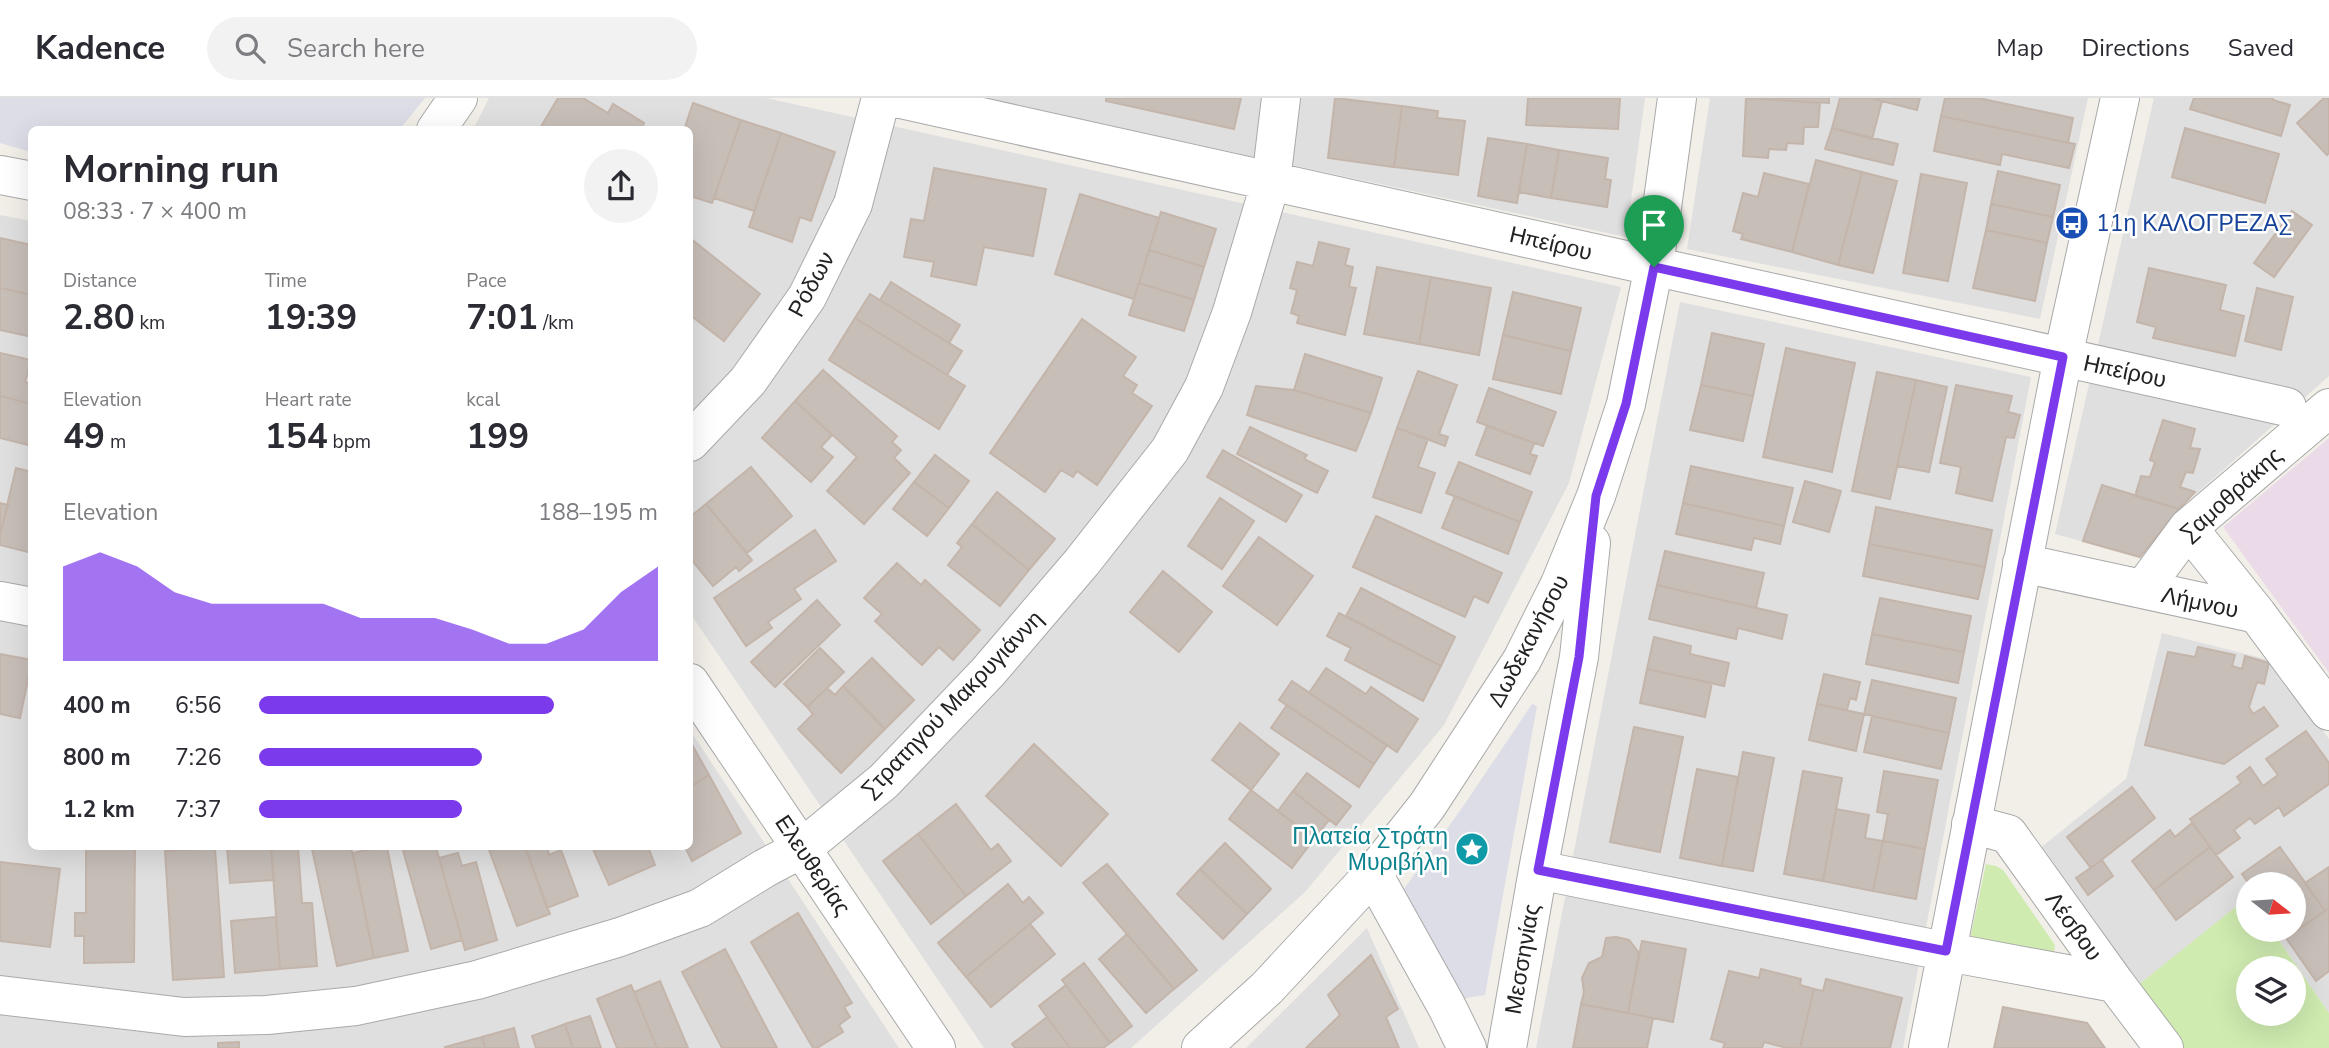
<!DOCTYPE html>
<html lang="en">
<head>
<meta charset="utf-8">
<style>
	body { margin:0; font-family:"Nunito Sans",sans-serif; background:#f2f2f3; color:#2b2b33; height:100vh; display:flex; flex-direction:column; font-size:26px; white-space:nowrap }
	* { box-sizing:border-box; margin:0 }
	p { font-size:23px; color:#7c7c81 }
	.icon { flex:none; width:38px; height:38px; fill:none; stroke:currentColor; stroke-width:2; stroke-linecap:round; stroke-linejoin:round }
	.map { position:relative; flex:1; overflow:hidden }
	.side { position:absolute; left:28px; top:28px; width:665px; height:724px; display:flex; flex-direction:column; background:#fff; border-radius:10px; box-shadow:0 7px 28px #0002 }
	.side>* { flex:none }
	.needle { width:46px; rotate:107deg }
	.fabs { position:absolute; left:2236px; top:774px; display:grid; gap:14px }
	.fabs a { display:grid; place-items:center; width:70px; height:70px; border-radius:50%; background:#fff; box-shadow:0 7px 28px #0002; font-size:35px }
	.pin { position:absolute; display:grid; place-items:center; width:60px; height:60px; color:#fff; margin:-72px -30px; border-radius:50% 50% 50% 0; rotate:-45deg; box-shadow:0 0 7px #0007 }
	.pin .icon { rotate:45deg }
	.round { display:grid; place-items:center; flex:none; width:74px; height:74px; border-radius:37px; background:#f2f2f3 }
	.head { display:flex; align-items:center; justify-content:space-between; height:119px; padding:0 35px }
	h1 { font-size:38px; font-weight:700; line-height:52px }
	.metrics { display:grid; grid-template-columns:repeat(3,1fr); gap:10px; height:119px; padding:7px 35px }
	.metrics div { display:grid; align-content:center }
	.metrics b { font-size:35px; font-weight:700 }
	.metrics small { font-size:19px; font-weight:400 }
	.metrics p { font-size:19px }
	.chart { height:196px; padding:14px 35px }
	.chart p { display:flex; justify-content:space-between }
	.chart svg { width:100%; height:126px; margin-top:7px; fill:#7c3aed; opacity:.7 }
	ul { padding:0 35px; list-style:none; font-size:23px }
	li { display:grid; grid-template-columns:112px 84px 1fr; align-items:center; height:52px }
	li i { height:18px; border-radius:9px; background:#7c3aed }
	header { display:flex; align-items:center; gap:42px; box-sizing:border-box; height:98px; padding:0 35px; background:#fff; border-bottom:2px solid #e1e1e2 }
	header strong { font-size:33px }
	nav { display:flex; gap:38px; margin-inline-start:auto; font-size:24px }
	.search { width:490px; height:63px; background:#f2f2f3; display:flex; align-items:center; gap:18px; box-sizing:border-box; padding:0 24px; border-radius:38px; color:#7c7c81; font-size:26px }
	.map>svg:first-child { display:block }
	.residential { fill:#e0dfdf }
	.industrial { fill:#ebdbe8 }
	.grass { fill:#cfebb0; fill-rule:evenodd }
	.plaza { fill:#dddde8 }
	.building { fill:#c7beb8; stroke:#c4b5ab; stroke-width:2 }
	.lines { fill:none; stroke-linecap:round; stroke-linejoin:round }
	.minor-casing { stroke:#a9a9a9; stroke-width:40 }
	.minor { stroke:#fff; stroke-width:38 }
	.route-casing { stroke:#fff; stroke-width:14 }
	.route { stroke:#7c3aed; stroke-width:9 }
	.labels { text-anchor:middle; stroke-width:5; stroke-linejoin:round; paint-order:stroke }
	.transit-label { font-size:23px; fill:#164399; stroke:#fff; text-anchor:start }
	.street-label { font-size:23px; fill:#222; stroke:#fff }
	.culture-label { font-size:23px; fill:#0d838f; stroke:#fff; text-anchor:end }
</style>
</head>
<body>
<header>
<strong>Kadence</strong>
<div class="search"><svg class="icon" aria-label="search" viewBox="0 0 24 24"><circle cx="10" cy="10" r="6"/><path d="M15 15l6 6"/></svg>Search here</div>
<nav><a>Map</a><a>Directions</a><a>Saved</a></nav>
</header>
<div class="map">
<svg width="2329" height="950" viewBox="0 0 2329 950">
	<rect width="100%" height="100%" fill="#f2efe9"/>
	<!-- residential -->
	<path class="residential" d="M489 0H766L1621 189 1569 385 1444 627 1305 794 1131 950H984L690 515V32H473Z
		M981 0H1645L1626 139Z
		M1710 0H2088L2040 221 1687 151Z
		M2154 0H2329V278L2179 411 2140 459 2055 436Z
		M0 117 31 123 32 749H690V632L899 950H0Z
		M1680 204 2031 279 1903 950H1536Z
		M2162 535 2274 563 2329 641V915L2271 831H2294V786H2249V800L2137 888 2039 751 2126 681Z
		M1367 830 1419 950H1246Z"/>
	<!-- industrial -->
	<path class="industrial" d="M2329 340V575L2223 429Z"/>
	<!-- grass -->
	<path class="grass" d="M1986 766 1996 768 2003 772 2055 847 2054 854 2049 857 1970 841Z
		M2248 799 2249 831H2271L2329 915V950H2183L2137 888ZM2249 870H2294V915H2249Z"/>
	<!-- plaza -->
	<path class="plaza" d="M0 0H425L400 31 32 32 31 54 0 45Z
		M1532 606 1537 608 1485 897 1460 901 1401 795 1464 707Z"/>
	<!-- building -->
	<path class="building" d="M558 0H583L608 15 613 6 644 25 641 32H539Z
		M1106 0H1241L1234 31 1106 3Z
		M1335 0 1402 8 1394 69 1328 60Z
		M1528 0H1620L1618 31 1526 27Z
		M1746 0 1820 5 1818 29H1804L1803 46 1787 45 1786 52 1769 51 1768 60 1743 58Z
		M1746 0H1829V5Z
		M1840 0H1870L1882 3 1872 41 1832 30Z
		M1870 0H1920L1917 12Z
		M1945 0H1978L2073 20 2068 45 1941 18Z
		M2194 0H2273V2L2290 7 2281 38 2190 11Z
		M2324 0H2329V55L2327 57 2297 25Z
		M693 5 741 22 712 105 690 98V32H684Z
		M1402 8 1438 13 1437 20 1465 23 1458 77 1394 69Z
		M1941 18 2075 46 2069 70 2002 56 2000 67 1934 53Z
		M741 22 781 35 754 113 714 100Z
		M1832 30 1898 46 1893 67 1825 51Z
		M2185 30 2279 56 2265 105 2172 79Z
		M781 35 835 54 811 123 800 119 792 144 749 129Z
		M1488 40 1527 46 1517 105 1478 98Z
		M1527 46 1559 52 1551 100 1519 94Z
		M1559 52 1608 60 1605 81 1611 82 1607 109 1551 100Z
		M1816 62 1862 74 1838 167 1792 154Z
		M934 70 1046 91 1033 158 984 149 976 187 931 178 934 164 904 159 911 121 924 123Z
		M1998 73 2060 87 2053 119 1991 106Z
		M1862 74 1897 83 1873 175 1838 167Z
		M1764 75 1809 86 1792 154 1741 141 1743 136 1733 133 1743 95 1758 99Z
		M1921 76 1967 85 1948 183 1903 175Z
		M1080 96 1159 120 1134 201 1055 176Z
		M1991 106 2053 119 2047 145 1986 132Z
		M2292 113 2312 127 2274 179 2254 165Z
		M1161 114 1216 131 1204 169 1149 152Z
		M1986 132 2047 145 2035 203 1973 190Z
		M0 140 32 147V197L0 190Z
		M690 140 760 196 724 243 690 217Z
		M1319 144 1349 151 1345 167 1353 169 1349 189 1356 190 1345 237 1297 225 1299 218 1291 215 1297 192 1290 190 1297 164 1313 168Z
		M1149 152 1204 169 1194 202 1139 185Z
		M1377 169 1431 179 1419 246 1364 236Z
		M2149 170 2226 187 2220 212 2244 218 2235 258 2153 240 2156 229 2137 224Z
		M1431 179 1491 190 1479 257 1419 246Z
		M891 184 960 227 949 245 880 202Z
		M1139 185 1194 202 1184 233 1129 217Z
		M0 190 32 197V239L0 232Z
		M2257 190 2293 199 2281 252 2245 243Z
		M1513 194 1581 210 1571 253 1503 237Z
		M870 196 962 253 947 277 855 220Z
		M855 220 965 288 939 331 829 262Z
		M1082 221 1136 259 1123 278 1137 287 1132 295 1152 308 1097 387 1077 373 1073 379 1061 372 1045 394 990 355Z
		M1712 235 1764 246 1753 298 1701 287Z
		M1503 237 1571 253 1561 296 1493 281Z
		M1786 250 1855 265 1832 374 1763 359Z
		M0 255 31 262 25 284 32 286V306L0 298Z
		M1305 256 1382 280 1371 315 1294 292Z
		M823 272 897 338 892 344 901 352 894 360 910 375 864 426 827 393 857 359 795 303Z
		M1418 273 1457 287 1439 336 1448 339 1445 348 1397 330Z
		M1877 274 1916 282 1890 401 1852 393Z
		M1916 282 1947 289 1929 374 1897 368Z
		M1701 287 1753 298 1743 343 1690 332Z
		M1956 287 2012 298 2008 314 2020 317 2014 340 2006 339 1992 403 1956 395 1961 369 1940 365Z
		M1256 288 1294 292 1371 315 1356 353 1247 317Z
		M1489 290 1556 314 1543 348 1477 324Z
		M0 298 32 306V348L0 340Z
		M795 303 832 337 821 349 833 359 811 384 762 340Z
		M2163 322 2195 331 2190 350 2200 351 2193 375 2186 374 2180 389 2195 394 2179 411 2135 398 2141 378 2150 379 2155 364 2150 362Z
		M1487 328 1534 345 1530 356 1537 358 1530 376 1476 357Z
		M1250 329 1307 357 1304 361 1328 373 1317 395 1237 356Z
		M1397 330 1428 341 1418 369 1435 375 1421 415 1373 399Z
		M1223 352 1302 397 1286 424 1207 379Z
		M935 357 969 383 949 410 914 384Z
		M1459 364 1532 394 1520 424 1446 395Z
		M1691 368 1793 390 1784 428 1683 405Z
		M751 369 792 418 747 455 706 406Z
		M16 370 32 374V455L0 447V437Z
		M1805 383 1841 393 1829 434 1793 424Z
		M914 384 949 410 927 438 893 411Z
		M2102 387 2179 411 2140 459 2083 443Z
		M997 394 1055 441 1029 472 972 426Z
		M1455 398 1520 424 1508 456 1442 430Z
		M1220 400 1254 423 1222 471 1188 448Z
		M0 405 8 407 0 437Z
		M1683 405 1784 428 1780 446 1754 440 1751 452 1676 436Z
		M706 406 752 462 739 473 736 469 713 488 690 460V419Z
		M1876 409 1992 432 1985 469 1869 446Z
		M1376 418 1502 475 1488 505 1474 498 1465 519 1353 469Z
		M972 426 1029 472 1000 508 948 467 962 449 957 445Z
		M815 432 836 463 794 491 801 501 768 524 772 530 746 548 714 500Z
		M1259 439 1313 478 1277 527 1223 488Z
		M1869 446 1985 469 1978 501 1863 478Z
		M1665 453 1764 475 1756 510 1657 487Z
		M897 465 921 487 925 482 980 532 953 562 939 549 922 567 875 523 882 516 864 500Z
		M1163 473 1212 514 1179 554 1130 514Z
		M1657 487 1787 517 1782 541 1738 530 1736 541 1649 521Z
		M1361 490 1455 539 1441 568 1346 518Z
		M1880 500 1971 518 1964 554 1872 536Z
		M817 502 840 527 775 589 751 564Z
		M1339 515 1441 568 1423 603 1345 562 1351 550 1327 538Z
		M1872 536 1964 554 1958 585 1866 566Z
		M1654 539 1691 548 1690 556 1729 565 1724 588 1647 571Z
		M2198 549 2235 557 2232 568 2242 571 2245 558 2269 565 2264 586 2257 584 2249 609 2253 616 2264 609 2278 628 2224 666 2145 647 2168 554 2195 559Z
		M820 550 844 574 807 609 784 586Z
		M0 556 32 562 20 620 0 616Z
		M872 560 914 602 885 631 843 588Z
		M1326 570 1366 596 1371 589 1418 621 1397 654 1309 595Z
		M1647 571 1712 585 1705 619 1640 605Z
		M1824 576 1860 584 1856 602 1850 600 1847 612 1817 606Z
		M1872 582 1956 600 1949 635 1864 616Z
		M1292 583 1387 647 1374 666 1279 602Z
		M843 588 885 631 841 675 798 631 813 616 807 609 827 590 835 597Z
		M1817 606 1864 616 1856 653 1809 642Z
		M1287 607 1374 666 1359 689 1271 630Z
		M1872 618 1949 635 1941 671 1864 654Z
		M1240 625 1279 656 1251 692 1212 662Z
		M1634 629 1683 639 1660 754 1610 744Z
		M2306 633 2329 665V686L2284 718 2279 709 2255 726 2250 720 2234 732 2240 740 2216 757 2190 721 2241 685 2237 679 2250 669 2263 688 2278 677 2266 661Z
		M690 643 709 677 690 689Z
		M1034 646 1108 716 1061 768 986 698Z
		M1743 654 1774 660 1753 773 1722 768Z
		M1697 671 1738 679 1722 768 1680 760Z
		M1803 673 1842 680 1823 783 1784 776Z
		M1884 673 1938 682 1925 751 1883 743 1888 716 1877 714Z
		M1307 675 1351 708 1336 727 1293 693Z
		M709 677 741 735 692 763 685 749H690V689Z
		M2132 689 2155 720 2091 770 2067 739Z
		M1251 692 1314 741 1292 770 1229 721Z
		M1293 693 1329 722 1314 741 1278 713Z
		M956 706 991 752 998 746 1011 763 966 798 918 736Z
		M1836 711 1869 717 1865 740 1883 743 1873 793 1823 783Z
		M2192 725 2210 749 2154 792 2132 763 2170 732 2175 739Z
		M918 736 966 798 931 826 883 763Z
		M1883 743 1925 751 1916 801 1873 793Z
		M1225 745 1271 791 1247 816 1200 771Z
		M86 749H135L134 864 84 865V838H75V815H86Z
		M227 749H271L274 782 230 785Z
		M271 749H298L302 805H312L317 868 280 871Z
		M324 749H351L374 860 337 868 312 751Z
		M380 749H387L408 853 374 860 353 755Z
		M402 749H436L462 842 431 851Z
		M488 749H525L550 816 517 828Z
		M525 749H547L549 757 561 752 578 798 547 810Z
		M592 749H648L655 767 609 787Z
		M2210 749 2233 779 2176 822 2154 792Z
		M2280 749 2325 813 2286 840 2280 831H2294V786H2249L2242 776Z
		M215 750 224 879 173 882 165 753Z
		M458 755 462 768 476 764 497 842 465 852 439 760Z
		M2102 762 2113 778 2088 797 2076 780Z
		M0 764 60 771 50 849 0 843Z
		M1107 766 1197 872 1174 891 1083 785Z
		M2329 769V810L2325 813 2305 785Z
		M1200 771 1247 816 1223 841 1177 796Z
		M1008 786 1023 805 1029 799 1043 815 966 879 938 845Z
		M2329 810V873L2316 883 2286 840Z
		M798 815 852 905 844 909 850 919 839 927 843 934 817 950H813L751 844Z
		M276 819 280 871 235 875 231 823Z
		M1030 826 1055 856 991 909 966 879Z
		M1127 836 1174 891 1146 915 1099 861Z
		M1616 839 1629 842 1639 855 1628 915 1581 906 1584 894 1582 880 1589 865 1602 859 1606 840Z
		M1642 843 1686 851 1673 924 1628 915Z
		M725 851 777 950H722L682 874Z
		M1371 857 1398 911 1386 919 1399 950H1306L1340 917 1328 897Z
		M1084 865 1132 928 1110 945 1062 882Z
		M1761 871 1801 881 1800 887 1814 891 1800 950H1787L1764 944 1762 950H1723L1725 945 1711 941 1729 873 1759 880Z
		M1826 881 1902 900 1890 950H1800L1814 891 1823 893Z
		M660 883 688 950H657L634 894Z
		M631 887 634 894 657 950H617L597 901Z
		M1066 887 1110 945 1103 950H1070L1039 908Z
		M1581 906 1653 920 1647 950H1573Z
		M2003 909 2087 925 2105 950H1994Z
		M590 918 601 950H573L565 926Z
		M1047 919 1070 950H1015L1012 946Z
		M565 926 573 950H536L532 938Z
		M514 930 519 950H485L482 939Z
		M482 939 485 950H446L445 949Z
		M239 944V950H218V945Z"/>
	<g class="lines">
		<defs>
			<path id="minor" d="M896 0 2287 309
				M436 32 458 0
				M0 77 32 83
				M690 344 748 283 807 199 853 106 881 0
				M2188 430 2257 516 2329 613
				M2022 465 2257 516
				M2143 491 2188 430 2329 310
				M0 503 32 509
				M690 585 936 950
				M1971 726 2008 736 2115 885 2164 950
				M1538 772 1964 857 2115 885
				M1373 776 1447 909 1467 950
				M0 897 184 919 267 917 356 908 477 882 620 839 700 810 765 770 801 751 884 683 988 574 1082 464 1170 352 1204 289 1232 214 1271 83 1281 0
				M1201 950 1267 890 1373 776 1427 708 1522 562 1560 486 1596 398 1626 306 1654 168 1677 0
				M1507 950 1538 772 1579 559 1591 445
				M1928 950 2063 259 2120 0"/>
		</defs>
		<!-- minor casing -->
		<use href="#minor" class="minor-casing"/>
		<!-- minor -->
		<use href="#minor" class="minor"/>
	</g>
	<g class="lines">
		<defs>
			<path id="route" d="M1654 169 2063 259 1946 853 1538 772 1579 559 1596 398 1626 306Z"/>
		</defs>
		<!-- route casing -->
		<use href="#route" class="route-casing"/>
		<!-- route -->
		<use href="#route" class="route"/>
	</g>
	<!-- icons -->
	<defs>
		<symbol id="bus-disc" viewBox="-11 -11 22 22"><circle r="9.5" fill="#1a4fb4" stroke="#fff"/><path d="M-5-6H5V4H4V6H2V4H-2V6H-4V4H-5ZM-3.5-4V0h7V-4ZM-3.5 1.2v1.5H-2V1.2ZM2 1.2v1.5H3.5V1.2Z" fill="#fff"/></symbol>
		<symbol id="sight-disc" viewBox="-11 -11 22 22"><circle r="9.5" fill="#0f9aa8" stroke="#fff"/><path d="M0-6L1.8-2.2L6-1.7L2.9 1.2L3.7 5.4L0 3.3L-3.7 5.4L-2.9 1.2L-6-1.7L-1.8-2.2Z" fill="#fff"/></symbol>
	</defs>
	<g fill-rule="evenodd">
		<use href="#bus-disc" x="2053" y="106" width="38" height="38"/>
		<use href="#sight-disc" x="1453" y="732" width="38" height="38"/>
	</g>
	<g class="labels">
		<!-- transit labels -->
		<g class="transit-label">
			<text x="2096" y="133">11η ΚΑΛΟΓΡΕΖΑΣ</text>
		</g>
		<!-- street labels -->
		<g class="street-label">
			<text transform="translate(1551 145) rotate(13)" y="8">Ηπείρου</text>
			<text transform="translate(811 186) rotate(-61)" y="8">Ρόδων</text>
			<text transform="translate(2125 273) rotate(12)" y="8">Ηπείρου</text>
			<text transform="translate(2231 396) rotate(-42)" y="8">Σαμοθράκης</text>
			<text transform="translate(2200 504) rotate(12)" y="8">Λήμνου</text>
			<text transform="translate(1528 543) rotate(-62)" y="8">Δωδεκανήσου</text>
			<text transform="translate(952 606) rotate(-46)" y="8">Στρατηγού Μακρυγιάννη</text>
			<text transform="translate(813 767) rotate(56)" y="8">Ελευθερίας</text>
			<text transform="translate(2074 828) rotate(54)" y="8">Λέσβου</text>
			<text transform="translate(1522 861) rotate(-80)" y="8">Μεσσηνίας</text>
		</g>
		<!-- culture labels -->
		<g class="culture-label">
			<text x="1448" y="746">Πλατεία Στράτη<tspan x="1448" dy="26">Μυριβήλη</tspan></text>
		</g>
	</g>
</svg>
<div class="fabs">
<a><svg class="needle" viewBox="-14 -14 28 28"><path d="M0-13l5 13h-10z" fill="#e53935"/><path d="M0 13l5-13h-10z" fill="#7c7c81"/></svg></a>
<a><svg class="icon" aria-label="layers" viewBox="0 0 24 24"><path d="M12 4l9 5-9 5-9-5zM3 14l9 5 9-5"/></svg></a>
</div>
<div class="pin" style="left:1654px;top:169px;background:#1e9e55"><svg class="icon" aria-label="arrive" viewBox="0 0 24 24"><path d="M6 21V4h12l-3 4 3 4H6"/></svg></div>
<section class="side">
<div class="head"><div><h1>Morning run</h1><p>08:33 · 7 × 400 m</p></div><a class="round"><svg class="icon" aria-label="share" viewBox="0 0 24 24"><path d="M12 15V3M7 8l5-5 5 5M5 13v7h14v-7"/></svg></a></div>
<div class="metrics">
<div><p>Distance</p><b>2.80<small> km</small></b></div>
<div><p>Time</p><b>19:39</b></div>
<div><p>Pace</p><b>7:01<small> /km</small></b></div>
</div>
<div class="metrics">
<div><p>Elevation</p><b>49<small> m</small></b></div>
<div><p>Heart rate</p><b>154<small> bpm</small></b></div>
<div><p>kcal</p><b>199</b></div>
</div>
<div class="chart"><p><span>Elevation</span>188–195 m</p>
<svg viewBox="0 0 160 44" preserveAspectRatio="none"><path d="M0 44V11L10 6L20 11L30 20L40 24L50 24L60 24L70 24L80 29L90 29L100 29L110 33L120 38L130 38L140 33L150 20L160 11V44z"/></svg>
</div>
<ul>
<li><b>400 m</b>6:56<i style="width:74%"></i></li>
<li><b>800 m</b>7:26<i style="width:56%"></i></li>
<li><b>1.2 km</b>7:37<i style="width:51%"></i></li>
</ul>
</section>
</div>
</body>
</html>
